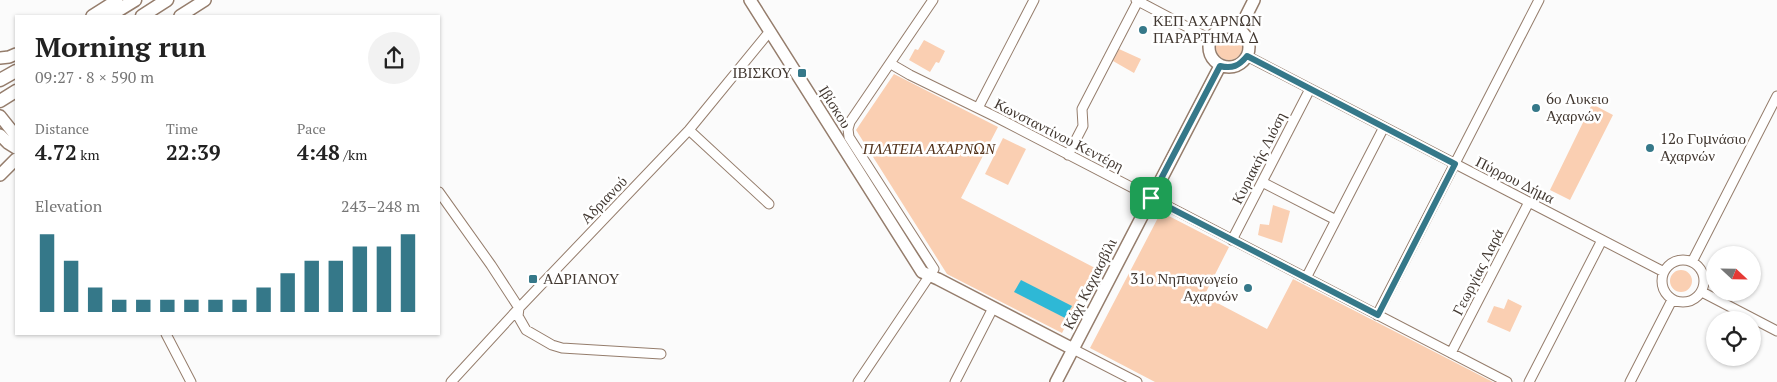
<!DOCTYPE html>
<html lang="en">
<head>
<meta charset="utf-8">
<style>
	body { margin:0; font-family:"PT Serif",serif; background:#f2f2f2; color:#222; height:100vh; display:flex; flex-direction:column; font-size:19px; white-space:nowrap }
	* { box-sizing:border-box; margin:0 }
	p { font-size:16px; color:#767676 }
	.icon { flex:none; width:28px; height:28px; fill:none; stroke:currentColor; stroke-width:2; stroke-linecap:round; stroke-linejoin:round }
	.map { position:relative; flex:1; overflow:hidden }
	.details { position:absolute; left:15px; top:15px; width:425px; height:320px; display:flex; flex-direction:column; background:#fff; border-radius:0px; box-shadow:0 1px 4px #0004 }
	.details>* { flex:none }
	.needle { width:32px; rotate:112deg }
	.buttons { position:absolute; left:1706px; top:246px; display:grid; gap:10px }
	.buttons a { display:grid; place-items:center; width:55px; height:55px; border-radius:50%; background:#fff; box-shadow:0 1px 4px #0004; font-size:25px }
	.pin { position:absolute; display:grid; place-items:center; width:42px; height:42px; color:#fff; margin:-21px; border-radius:10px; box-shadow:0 2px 8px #0006 }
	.round { display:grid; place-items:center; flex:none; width:52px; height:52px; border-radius:26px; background:#f2f2f2 }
	.head { display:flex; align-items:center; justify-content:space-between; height:85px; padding:0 20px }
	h1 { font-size:28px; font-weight:800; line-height:38px }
	.stats { display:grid; grid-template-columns:repeat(3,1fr); gap:8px; height:85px; padding:5px 20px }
	.stats div { display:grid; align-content:center }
	.stats b { font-size:21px; font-weight:800 }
	.stats small { font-size:14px; font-weight:400 }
	.stats p { font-size:14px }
	.chart { height:140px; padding:10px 20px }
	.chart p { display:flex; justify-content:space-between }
	.chart svg { width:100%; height:90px; margin-top:5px; stroke:#357889; stroke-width:6 }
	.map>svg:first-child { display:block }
	.green { fill:#facfb2 }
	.water { fill:#2eb8d6 }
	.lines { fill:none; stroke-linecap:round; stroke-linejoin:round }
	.minor-casing { stroke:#957d6c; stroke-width:11 }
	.tertiary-casing { stroke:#957d6c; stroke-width:14 }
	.secondary-casing { stroke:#957d6c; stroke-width:15 }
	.minor { stroke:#fff; stroke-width:9 }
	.tertiary { stroke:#fff; stroke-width:11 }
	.secondary { stroke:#fff; stroke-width:12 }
	.route-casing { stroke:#fff; stroke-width:10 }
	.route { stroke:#357889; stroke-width:6 }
	.poi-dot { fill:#357889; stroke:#fff; stroke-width:2 }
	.labels { text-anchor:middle; stroke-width:5; stroke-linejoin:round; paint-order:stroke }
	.poi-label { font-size:15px; fill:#423831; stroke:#fff; text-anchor:start }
	.street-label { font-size:15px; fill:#423831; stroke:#fff }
	.park-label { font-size:15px; font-style:italic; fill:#513119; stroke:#fff }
</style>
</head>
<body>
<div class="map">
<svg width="1777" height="382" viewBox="0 0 1777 382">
	<rect width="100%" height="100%" fill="#fbfbfb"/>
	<!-- green -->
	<path class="green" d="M1216 47a13 13 0 1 1 26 0a13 13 0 1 1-26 0Z
		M924 40 945 51 939 63 936 62 930 72 909 60 915 49 918 50Z
		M1119 49 1141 59 1134 73 1113 61Z
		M894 74 998 127 961 198 1095 268 1062 333 947 274 856 130Z
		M1592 104 1613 115 1570 200 1550 190Z
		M1003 138 1026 149 1008 185 985 174Z
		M1273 205 1290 211 1282 243 1258 235 1260 224 1269 225Z
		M1161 212 1229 247 1204 296 1267 329 1293 279 1493 382H1155L1090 348Z
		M1670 281a11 11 0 1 1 22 0a11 11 0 1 1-22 0Z
		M1508 299 1522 306 1510 332 1487 322 1494 306 1504 309Z"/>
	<!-- water -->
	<path class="water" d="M1021 280 1072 306 1065 318 1014 292Z"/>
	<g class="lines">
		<defs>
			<path id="minor" d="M1136 0 1210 39
				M1247 56 1664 272
				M891 64 910 75 998 118 1507 382
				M978 108 1034 0
				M689 130 769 204
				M1068 155 1083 126 1082 109 1138 1
				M1262 182 1336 220
				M439 192 491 265 519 308 518 316 526 330 552 345 562 348 661 354
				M1232 240 1310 89
				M1662 281a21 21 0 1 1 42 0a21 21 0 1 1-42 0Z
				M1692 262 1777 96
				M1306 278 1384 127
				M1702 292 1777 331
				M1377 315 1539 0
				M166 334 191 382
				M1073 349 1137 382
				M1451 353 1529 202
				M451 382 519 308 689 130 770 31
				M858 382 934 269 849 137 848 129 850 122 933 0
				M955 382 993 308
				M1529 382 1602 240
				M1630 382 1672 300"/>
			<path id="tertiary" d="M750 0 922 272 938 279 1073 349
				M92 16 117 0
				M180 16 205 0
				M1209 47a20 20 0 1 1 40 0a20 20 0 1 1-40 0Z
				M1239 30 1254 0
				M0 58 9 57 16 54
				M0 116 16 136
				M0 135 8 143 16 148
				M0 175 16 159
				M1056 382 1220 66"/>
			<path id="secondary" d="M109 16 135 0
				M142 16 167 0
				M0 80 16 71
				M0 101 16 91"/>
		</defs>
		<!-- minor casing -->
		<use href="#minor" class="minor-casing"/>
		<!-- tertiary casing -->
		<use href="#tertiary" class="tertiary-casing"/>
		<!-- secondary casing -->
		<use href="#secondary" class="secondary-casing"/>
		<!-- minor -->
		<use href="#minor" class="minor"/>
		<!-- tertiary -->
		<use href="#tertiary" class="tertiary"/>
		<!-- secondary -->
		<use href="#secondary" class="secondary"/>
	</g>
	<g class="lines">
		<defs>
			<path id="route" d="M1247 56 1455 164 1378 315 1151 198 1220 66C1232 69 1239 66 1247 56Z"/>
		</defs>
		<!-- route casing -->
		<use href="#route" class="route-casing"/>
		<!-- route -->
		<use href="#route" class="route"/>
	</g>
	<!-- markers -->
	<g class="poi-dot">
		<circle cx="1143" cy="30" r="5"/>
		<rect x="797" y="68" width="10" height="10" rx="2.5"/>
		<circle cx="1536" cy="108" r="5"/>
		<circle cx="1650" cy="148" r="5"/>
		<rect x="528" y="274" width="10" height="10" rx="2.5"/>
		<circle cx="1248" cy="288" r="5"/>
	</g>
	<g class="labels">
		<!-- poi labels -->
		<g class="poi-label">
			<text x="1153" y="26">ΚΕΠ ΑΧΑΡΝΩΝ<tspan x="1153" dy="17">ΠΑΡΑΡΤΗΜΑ Δ</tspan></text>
			<text x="792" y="78" text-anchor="end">ΙΒΙΣΚΟΥ</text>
			<text x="1546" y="104">6ο Λυκειο<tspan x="1546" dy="17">Αχαρνών</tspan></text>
			<text x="1660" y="144">12ο Γυμνάσιο<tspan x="1660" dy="17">Αχαρνών</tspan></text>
			<text x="543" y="284">ΑΔΡΙΑΝΟΥ</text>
			<text x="1238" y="284" text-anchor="end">31ο Νηπιαγωγείο<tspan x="1238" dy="17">Αχαρνών</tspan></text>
		</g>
		<!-- street labels -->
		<g class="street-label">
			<text transform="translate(835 107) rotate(58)" y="5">Ιβίσκου</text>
			<text transform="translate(1059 135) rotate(27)" y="5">Κωνσταντίνου Κεντέρη</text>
			<text transform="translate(1259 158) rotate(-63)" y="5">Κυριακής Λιόση</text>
			<text transform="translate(1515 180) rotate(27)" y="5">Πύρρου Δήμα</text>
			<text transform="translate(604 200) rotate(-46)" y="5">Αδριανού</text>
			<text transform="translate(1478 272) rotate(-63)" y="5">Γεωργίας Λαρά</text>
			<text transform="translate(1090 284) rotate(-63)" y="5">Κάχι Καχιασβίλι</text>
		</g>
		<!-- park labels -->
		<g class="park-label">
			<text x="929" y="154">ΠΛΑΤΕΙΑ ΑΧΑΡΝΩΝ</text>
		</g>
	</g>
</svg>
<div class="buttons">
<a><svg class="needle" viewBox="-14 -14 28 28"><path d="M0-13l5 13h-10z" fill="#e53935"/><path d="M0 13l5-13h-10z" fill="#767676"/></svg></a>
<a><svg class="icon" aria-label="locate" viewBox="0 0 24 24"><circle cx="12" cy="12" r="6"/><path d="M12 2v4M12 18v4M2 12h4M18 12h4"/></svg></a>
</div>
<div class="pin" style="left:1151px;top:198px;background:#1e9e55"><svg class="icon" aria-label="arrive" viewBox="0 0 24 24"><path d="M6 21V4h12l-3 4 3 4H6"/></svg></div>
<section class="details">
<div class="head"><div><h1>Morning run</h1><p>09:27 · 8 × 590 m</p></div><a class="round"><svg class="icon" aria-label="share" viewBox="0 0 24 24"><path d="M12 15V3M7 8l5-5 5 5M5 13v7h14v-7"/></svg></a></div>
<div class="stats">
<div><p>Distance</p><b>4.72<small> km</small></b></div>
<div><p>Time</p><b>22:39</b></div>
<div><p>Pace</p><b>4:48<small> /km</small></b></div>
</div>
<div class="chart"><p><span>Elevation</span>243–248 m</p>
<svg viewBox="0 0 160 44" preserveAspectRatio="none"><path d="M5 44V6M15 44V19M25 44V32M35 44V38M45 44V38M55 44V38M65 44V38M75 44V38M85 44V38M95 44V32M105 44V25M115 44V19M125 44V19M135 44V12M145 44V12M155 44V6"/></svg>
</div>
</section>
</div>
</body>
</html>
